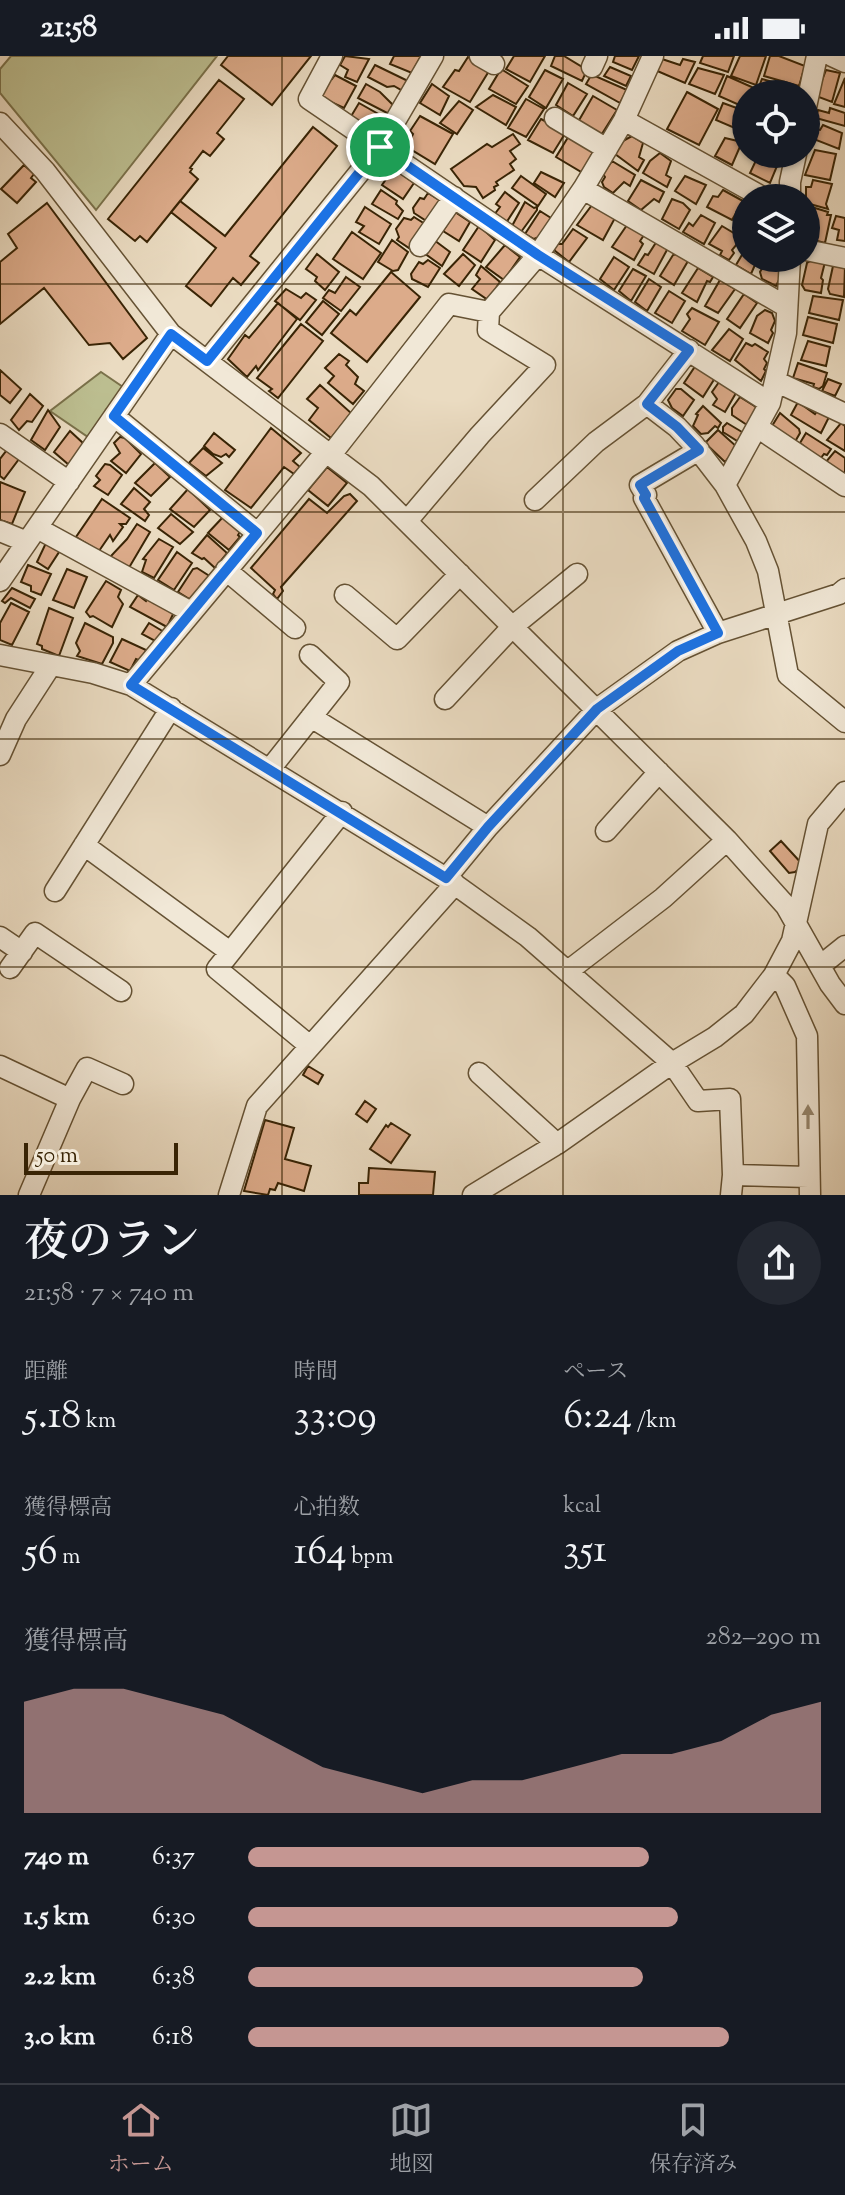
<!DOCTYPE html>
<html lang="ja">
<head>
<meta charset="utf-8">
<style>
	body { margin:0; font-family:"Sorts Mill Goudy","Noto Serif JP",serif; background:#242831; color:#f1f3f6; height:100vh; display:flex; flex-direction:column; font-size:30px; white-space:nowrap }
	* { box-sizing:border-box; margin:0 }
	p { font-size:26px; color:#9ea1a6 }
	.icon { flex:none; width:44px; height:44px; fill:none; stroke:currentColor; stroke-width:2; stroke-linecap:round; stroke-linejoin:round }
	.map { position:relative; height:1139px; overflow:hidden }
	.side { display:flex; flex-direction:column; background:#171b24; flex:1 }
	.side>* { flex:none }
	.buttons { position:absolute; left:732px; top:24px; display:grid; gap:16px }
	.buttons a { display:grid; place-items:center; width:88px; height:88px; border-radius:50%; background:#171b24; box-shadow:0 2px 6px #0004; font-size:40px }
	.scale { position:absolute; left:24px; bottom:20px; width:154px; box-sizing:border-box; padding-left:8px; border:4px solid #392405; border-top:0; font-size:22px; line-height:28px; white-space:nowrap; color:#392405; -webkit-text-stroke:6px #f1e8d7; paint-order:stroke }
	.pin { position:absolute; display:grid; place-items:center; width:68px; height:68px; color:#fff; margin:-34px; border:4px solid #fff; border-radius:50%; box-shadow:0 2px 8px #0007 }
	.round { display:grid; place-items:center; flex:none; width:84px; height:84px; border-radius:42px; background:#242831 }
	.summary { display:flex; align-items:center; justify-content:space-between; height:136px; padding:0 24px }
	h1 { font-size:44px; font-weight:600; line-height:60px }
	.stats { display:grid; grid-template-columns:repeat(3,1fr); gap:12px; height:136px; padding:8px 24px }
	.stats div { display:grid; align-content:center }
	.stats b { font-size:40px; font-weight:600 }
	.stats small { font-size:22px; font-weight:400 }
	.stats p { font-size:22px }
	.chart { height:224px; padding:16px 24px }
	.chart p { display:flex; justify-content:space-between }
	.chart svg { width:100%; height:144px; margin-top:8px; fill:#c59692; opacity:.7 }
	ul { padding:0 24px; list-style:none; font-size:26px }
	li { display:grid; grid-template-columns:128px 96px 1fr; align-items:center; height:60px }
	li i { height:20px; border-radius:10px; background:#c59692 }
	.status { display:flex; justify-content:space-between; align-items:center; height:56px; padding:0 40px; background:#171b24; direction:ltr }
	.status svg { height:22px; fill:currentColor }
	.dock { display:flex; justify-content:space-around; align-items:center; height:112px; border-top:2px solid #363941; background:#171b24; font-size:22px; color:#9ea1a6 }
	.dock a { display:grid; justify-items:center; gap:4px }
	.dock .selected { color:#c59692 }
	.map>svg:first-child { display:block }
	.green { fill:#bcbe90; stroke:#7a714a; stroke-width:2 }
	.building { fill:#dcab8a; stroke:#392405; stroke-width:2 }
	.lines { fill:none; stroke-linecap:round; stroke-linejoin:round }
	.minor-casing { stroke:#655234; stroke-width:23 }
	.minor { stroke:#f1e8d7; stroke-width:20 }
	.oneway { fill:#95866e }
	.route-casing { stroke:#fff; stroke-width:16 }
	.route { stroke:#1a73e8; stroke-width:10 }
	.grid { fill:none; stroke:#392405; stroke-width:2; stroke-opacity:0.55 }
</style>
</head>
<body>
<div class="status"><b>21:58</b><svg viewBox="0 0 49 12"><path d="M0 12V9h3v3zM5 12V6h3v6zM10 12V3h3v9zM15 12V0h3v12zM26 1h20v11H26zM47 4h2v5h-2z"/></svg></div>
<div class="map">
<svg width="845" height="1139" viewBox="0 0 845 1139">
	<rect width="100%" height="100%" fill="#eadbc1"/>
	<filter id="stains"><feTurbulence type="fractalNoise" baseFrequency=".0025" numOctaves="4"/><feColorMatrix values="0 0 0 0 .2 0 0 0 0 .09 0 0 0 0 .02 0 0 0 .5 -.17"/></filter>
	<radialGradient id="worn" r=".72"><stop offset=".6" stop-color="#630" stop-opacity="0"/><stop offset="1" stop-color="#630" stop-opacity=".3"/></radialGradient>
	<!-- green -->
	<path class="green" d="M11 0H217L96 154 0 37V13Z
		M101 316 123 331 88 381 50 355Z"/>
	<!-- building -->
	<path class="building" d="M228 0H311L272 49 221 9Z
		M345 0 369 3 357 26 345 21 348 14 340 9Z
		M394 0H421L412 17 390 8Z
		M514 0H545L530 26 506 13Z
		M555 0H564L587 14 582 25 551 10Z
		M615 0H639L632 14 613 6Z
		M703 0H734L728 16 700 7Z
		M740 0H766L756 29 731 20Z
		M770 0H779L805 10 799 30 764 20Z
		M468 1 489 15 470 46 443 31 455 14 459 15Z
		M662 3 680 9 683 3 695 6 685 27 655 14Z
		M375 9 408 25 403 35 394 30 387 31 368 21Z
		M610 11 631 20 626 30 604 20Z
		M698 12 724 19 715 38 689 28Z
		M501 13 528 30 516 48 489 33Z
		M545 14 563 23 546 52 529 41Z
		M826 14 840 17 832 46 816 40Z
		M593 16 595 20 627 34 620 47 586 28Z
		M335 19 356 30 344 52 320 41 329 21 332 23Z
		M727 20 754 32 751 38H746V52L719 40Z
		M845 22V51L834 48Z
		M762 23 797 33 796 38H756Z
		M219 24 244 43 217 77 224 83 210 100 203 95 190 112 192 113 190 116 198 123 147 186 140 180 135 185 108 163Z
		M568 27 587 38 573 60 556 49Z
		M366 28 380 36 394 50 389 58 358 42Z
		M432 28 449 40 440 59 420 47Z
		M687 36 718 53 699 89 667 73Z
		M493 39 516 51 506 69 476 51Z
		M593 40 617 54 600 81 578 66Z
		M526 43 544 53 526 81 508 72Z
		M459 45 473 54 457 78 440 67Z
		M359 47 387 63 380 77 350 62Z
		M723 47 745 55 737 73 716 64Z
		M830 52 845 57V70L816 62 818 54 829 57Z
		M420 60 453 78 435 108 407 91 413 78 410 75Z
		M541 63 566 76 553 97 528 84Z
		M823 69 842 77 839 93 811 82 814 73 820 74Z
		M313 71 337 90 250 200 259 207 241 229 233 222 211 250 186 230 216 192 171 156 180 145 225 180Z
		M513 78 520 88 510 95 516 103 510 108 514 114 496 126 498 129 494 131 495 134 483 142 476 131 464 130 451 113 487 88 492 91Z
		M570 78 595 92 583 117 556 101Z
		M632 80 643 87 639 101 644 104 638 115 615 98 621 86Z
		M725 82 742 86 732 109 715 100Z
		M815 94 836 98 830 124 805 119Z
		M660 97 671 105 666 119 671 122 667 131 643 117 650 105Z
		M759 98H782L770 127 750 117Z
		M612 105 635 119 630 130 624 126 613 137 604 131 602 126 605 121 603 118Z
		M24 109 34 118 31 122 36 126 17 147 1 133Z
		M394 112 414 127 403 143 382 129Z
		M541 116 564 127 555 141 534 127Z
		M521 120 546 138 538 150 512 132Z
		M685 120 706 129 696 148 675 135Z
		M641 124 664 136 659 146 654 143 641 154 628 145Z
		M813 124 832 128 826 148 828 153 806 147V131H811Z
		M381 134 397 145 396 148 403 155 398 163 372 148Z
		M723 134 743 145 732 164 707 151 713 140 718 141Z
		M505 136 519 147 506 167 494 159 500 151 496 148Z
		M428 137 441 145 428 166 414 157 413 152 420 142 424 143Z
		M672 143 683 147 690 154 679 173 662 163Z
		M525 146 534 152 537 151V154L521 176 512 170Z
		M47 147 147 282 123 303 110 287 89 289 44 232 0 268V206L17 192 8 178Z
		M592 149 615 162 603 184 577 169Z
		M365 151 391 168 379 188 359 176 364 170 356 166Z
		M815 152 828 156 827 159H831L825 187 806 182 808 162 813 159Z
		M540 155 551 162 539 181 534 183 525 178Z
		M455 156 470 166 459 185 443 175Z
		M701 159 715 167 704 188 683 176 689 167 693 170Z
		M836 160 845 162V185L837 184 839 174 832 172Z
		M414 161 425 168 409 192 397 184 399 181 396 173 404 162 411 164Z
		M627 169 644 179 640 185 643 188 634 204 612 191Z
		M479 170 495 184 481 206 463 194Z
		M722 170 742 182 732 194 734 197 729 204 720 199 722 195 709 188Z
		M573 173 587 182 569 206 554 194 557 188H562Z
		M352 176 381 197 363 223 333 203Z
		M392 184 408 196 398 214 393 215 378 206Z
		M434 184 450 196 442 210 424 197Z
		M657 185 668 192 654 218 638 209 645 198 648 199Z
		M505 189 520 201 504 224 486 211Z
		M746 192V202H758L751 218 736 209Z
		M317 198 339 216 325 234 315 225 317 221 306 213Z
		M463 198 475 209 459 230 444 218Z
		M677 198 688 205 674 229 660 220 673 199Z
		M614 201 629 211 614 234 600 223Z
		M768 202H780L779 224 776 230 762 223 760 216Z
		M428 204 440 212 428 231 412 223 411 218 419 206 423 208Z
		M812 204 825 206 821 222 823 224 821 237 805 234 802 229 807 207Z
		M837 208 845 210 844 241 830 238 828 233 833 210Z
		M481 210 500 226 488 244 472 233 480 223 476 219Z
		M698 212 713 221 710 226 707 225 697 246 682 237Z
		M633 213 646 220 631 245 619 235Z
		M391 216 420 241 367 306 331 277 350 254 356 259Z
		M346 221 360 231 341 255 323 242 329 234 335 237Z
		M649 223 661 231 647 255 635 246Z
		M720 224 735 233 718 257 705 250Z
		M286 233 301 242 306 237 316 244 300 264 275 245Z
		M669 235 685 245 672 267 655 257Z
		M744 238 757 247 740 272 727 263Z
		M813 240 843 244 839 264 809 257Z
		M323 245 339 258 322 279 306 266Z
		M278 247 297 263 258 314 256 310 247 321 228 303 245 279 249 282Z
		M692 252 719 266 705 289 682 275 690 263 687 258Z
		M765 254 772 257 775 265 771 274 773 277 768 287 750 277 757 260Z
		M808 261 837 268 833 287 803 279Z
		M301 268 323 285 278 342 269 335 272 333 257 322Z
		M729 273 743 283 730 305 712 294Z
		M808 285 830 291 826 310 801 304Z
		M746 287 752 290 755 288 768 296 764 303 767 307 764 313 766 315 761 325 735 304Z
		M339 298 349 305 346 309 358 321 355 328 364 335 353 348 328 327 334 320 325 312Z
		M798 307 827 317 823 330 819 333 813 331 814 328 793 322Z
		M696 309 715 322 703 341 684 327Z
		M0 314 21 333 10 347 0 339Z
		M828 323 841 328 835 340 822 335Z
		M719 326 736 337 725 356 713 349 717 343 712 336Z
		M320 329 351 357 331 382 309 364 318 352 307 343Z
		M676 333H681L694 344 683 360 672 352 668 344Z
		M30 338 43 350 32 366 27 365 19 374 11 364Z
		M740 341 756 351 750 371 732 359V352Z
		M798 346 815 358 817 355 829 361 821 377 791 359Z
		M703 350 721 367 718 372 715 370 708 377 701 378 693 370 698 359 696 358Z
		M48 354 60 371 45 394 31 384Z
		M780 357 799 373 800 377 796 384H790L772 370Z
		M727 367 747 379 742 388 723 376V371Z
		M841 367 845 370V395L827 384Z
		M271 372 301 397 293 405 300 411 294 418 284 411 251 452 225 434Z
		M718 374 737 391 725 406 705 387Z
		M70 375 84 388 69 409 54 396Z
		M214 377 235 394 229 401 226 398 221 401 213 398 204 390Z
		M806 377 831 393 827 399 824 398 820 403 800 387Z
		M120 381 125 382 141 398 126 417 111 405 120 397 114 387Z
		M10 390 22 399 4 423 0 420V403Z
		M203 392 222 407 206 420 189 407Z
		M835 395 845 402V421L825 407Z
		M155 407 170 421 151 440 135 427Z
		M105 408 110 409 122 419 108 439 94 430 100 424 96 420Z
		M327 411 347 427 328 450 308 434Z
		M0 426 25 436 12 468 0 464Z
		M134 432 150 446 144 453 149 459 145 465 121 448Z
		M188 433 210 454 194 471 170 453Z
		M350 438 357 445 281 531 283 535 277 543 273 538 275 534 251 512 309 443 327 457 344 440Z
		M102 443 130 462 126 468H120L123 471 113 485 110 479 99 495 76 481Z
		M171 458 193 476 180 488 158 472Z
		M223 461 240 476 238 479 240 481 229 494 208 477Z
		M137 468 150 476 130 510 125 512 110 501 127 483Z
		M207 479 227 497 215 512 204 502 202 503 192 497Z
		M159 483 173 491 154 522 142 516 146 504 143 503Z
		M50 487 61 493 48 513 37 506 45 489Z
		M177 496 192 507 174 534 158 524Z
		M28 509 51 518 41 539 31 535V530L21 526Z
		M197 512 211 521 204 530 201 529 191 544 178 536 193 513Z
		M67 513 87 521 74 552 53 544Z
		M106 525 121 534 118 541 123 548 112 571 93 560 90 561 86 556Z
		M12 532 35 543 30 552 11 542 5 547 2 545Z
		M138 539 146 545 150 540 175 554 167 571 130 551Z
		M11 547 29 556 12 589 0 584V567Z
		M49 552 73 562 59 600 42 593V590L37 588Z
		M85 567 113 581V587L102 608 77 600 80 595 76 587Z
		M149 567 164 576 157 586 142 578Z
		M122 583 146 594 141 605 136 603 130 615 110 606Z
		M781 785 803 809 795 816 789 817 770 795Z
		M308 1010 323 1019 318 1028 303 1019Z
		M365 1045 376 1053 367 1066 356 1058Z
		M265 1064 294 1072 285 1103 311 1110 304 1135 278 1127 275 1134 270 1133 268 1139 244 1135Z
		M391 1067 410 1079 391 1107 370 1093 386 1069 388 1071Z
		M369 1112 435 1116 433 1139H359V1127H368Z"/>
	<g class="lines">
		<defs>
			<path id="minor" d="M332 0 309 43 538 199 770 347
				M480 0 494 8
				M832 0 845 6
				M592 11 597 0
				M806 51 817 0
				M555 62 607 93
				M624 64 764 142
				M0 67 45 115 171 278 371 430 727 784 786 850 830 928 845 948
				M583 133 787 251
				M790 142V126L796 98
				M420 190 454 141
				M806 194 845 202
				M207 305 380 91 433 0
				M775 325 845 358
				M647 348 677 371 695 390 725 429 756 485 768 515 788 619 845 666
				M114 360 257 477
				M757 371 845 430
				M0 378 69 426
				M699 394 640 429 646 439 644 442 718 577
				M330 400 449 248 489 256 538 199 583 133 624 64 653 0
				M725 429 770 347 786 277 790 202
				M535 444 596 386 647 348 689 294
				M407 465 480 379 545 309 488 274 489 256
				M37 472 191 556
				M0 475 27 486
				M226 514 295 572
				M0 525 171 278
				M345 539 397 583 460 518
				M0 599 93 617 131 629 446 822 528 881 672 1007 698 1045 730 1043 733 1119 731 1139
				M131 629 325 397
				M445 643 512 571 577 518
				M311 661 488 771
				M0 699 16 663 51 609
				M270 713 339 626 310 599
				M606 775 659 716
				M84 789 230 896
				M446 822 488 771 597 653 678 595 718 577 839 538 845 533
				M55 835 171 652
				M0 881 22 896
				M820 910 845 890
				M10 912 35 877 121 935
				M568 915 663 842 727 784
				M774 919 785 930 807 980 810 1139
				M310 990 217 913 342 756
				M0 1010 70 1043
				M479 1017 557 1088
				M733 1119 808 1121
				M29 1139 70 1043 87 1012 123 1028
				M229 1139 257 1050 455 828
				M473 1139 557 1088 672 1007 715 981 744 958 774 919 792 885 818 768 845 736"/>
		</defs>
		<!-- minor casing -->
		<use href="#minor" class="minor-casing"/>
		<!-- minor -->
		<use href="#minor" class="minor"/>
	</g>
	<!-- one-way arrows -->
	<defs><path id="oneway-solid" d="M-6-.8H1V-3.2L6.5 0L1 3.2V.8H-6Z" transform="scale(2)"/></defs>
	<use class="oneway" href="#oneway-solid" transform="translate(808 1061) rotate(-90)"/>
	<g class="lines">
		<defs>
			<path id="route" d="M380 91 538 199 689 294 647 348 677 371 699 394 640 429 646 439 644 442 718 577 678 595 597 653 488 771 446 822 131 629 257 477 114 360 171 278 207 305Z"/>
		</defs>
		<!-- route casing -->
		<use href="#route" class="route-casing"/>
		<!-- route -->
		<use href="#route" class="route"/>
	</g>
	<!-- grid -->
	<path class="grid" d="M282 0V1139M563 0V1139M0 228H845M0 456H845M0 683H845M0 911H845"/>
	<rect width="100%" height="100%" filter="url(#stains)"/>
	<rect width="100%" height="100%" fill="url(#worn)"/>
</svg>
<div class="buttons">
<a><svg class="icon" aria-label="locate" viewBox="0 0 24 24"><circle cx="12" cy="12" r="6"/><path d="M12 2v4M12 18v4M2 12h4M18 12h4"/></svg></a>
<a><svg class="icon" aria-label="layers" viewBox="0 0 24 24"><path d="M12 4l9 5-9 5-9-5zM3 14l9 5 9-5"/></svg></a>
</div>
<div class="scale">50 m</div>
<div class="pin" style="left:380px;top:91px;background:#1e9e55"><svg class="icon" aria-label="arrive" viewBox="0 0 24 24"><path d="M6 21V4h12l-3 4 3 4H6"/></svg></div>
</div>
<section class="side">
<div class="summary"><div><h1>夜のラン</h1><p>21:58 · 7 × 740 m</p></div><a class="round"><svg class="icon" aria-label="share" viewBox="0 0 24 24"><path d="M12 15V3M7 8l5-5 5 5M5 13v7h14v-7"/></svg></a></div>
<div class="stats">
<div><p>距離</p><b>5.18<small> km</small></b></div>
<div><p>時間</p><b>33:09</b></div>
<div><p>ペース</p><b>6:24<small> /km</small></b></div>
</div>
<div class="stats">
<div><p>獲得標高</p><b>56<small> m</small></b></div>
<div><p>心拍数</p><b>164<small> bpm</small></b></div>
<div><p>kcal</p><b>351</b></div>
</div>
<div class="chart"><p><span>獲得標高</span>282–290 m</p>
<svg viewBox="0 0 160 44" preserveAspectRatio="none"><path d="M0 44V10L10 6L20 6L30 10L40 14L50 22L60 30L70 34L80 38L90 34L100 34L110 30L120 26L130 26L140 22L150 14L160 10V44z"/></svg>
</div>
<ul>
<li><b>740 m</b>6:37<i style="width:70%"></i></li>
<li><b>1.5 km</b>6:30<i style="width:75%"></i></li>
<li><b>2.2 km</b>6:38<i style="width:69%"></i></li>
<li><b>3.0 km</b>6:18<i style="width:84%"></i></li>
</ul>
</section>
<nav class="dock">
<a class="selected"><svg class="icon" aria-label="home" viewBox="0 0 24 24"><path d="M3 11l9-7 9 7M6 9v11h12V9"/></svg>ホーム</a>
<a><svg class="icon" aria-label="map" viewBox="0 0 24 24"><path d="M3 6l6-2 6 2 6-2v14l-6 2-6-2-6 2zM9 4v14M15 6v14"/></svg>地図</a>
<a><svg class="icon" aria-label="saved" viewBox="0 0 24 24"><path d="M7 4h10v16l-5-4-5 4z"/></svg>保存済み</a>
</nav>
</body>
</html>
